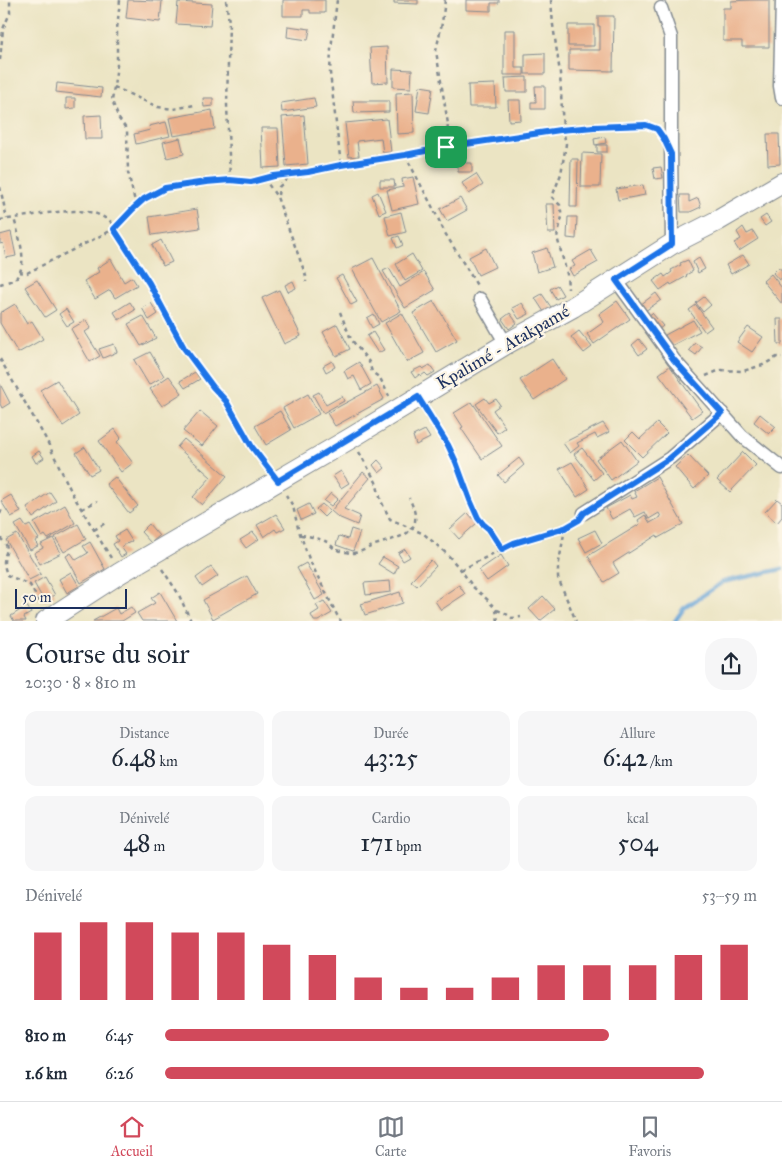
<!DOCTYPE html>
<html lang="fr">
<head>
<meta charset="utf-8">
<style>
	body { margin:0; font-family:"IM FELL Great Primer",serif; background:#f6f6f7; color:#1f2937; height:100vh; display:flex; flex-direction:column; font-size:19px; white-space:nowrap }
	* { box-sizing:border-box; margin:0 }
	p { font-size:16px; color:#747a83 }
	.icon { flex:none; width:28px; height:28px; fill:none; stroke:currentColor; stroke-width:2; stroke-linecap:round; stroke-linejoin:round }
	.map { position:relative; height:621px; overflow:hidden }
	.drawer { display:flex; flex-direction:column; background:#fff; flex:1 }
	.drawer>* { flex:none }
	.scale { position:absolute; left:15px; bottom:12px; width:112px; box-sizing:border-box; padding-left:5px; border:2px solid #1b2f5e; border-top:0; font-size:14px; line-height:18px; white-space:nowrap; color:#1b2f5e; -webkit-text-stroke:4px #fcf5e5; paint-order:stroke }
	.pin { position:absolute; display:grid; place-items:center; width:42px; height:42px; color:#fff; margin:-21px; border-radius:10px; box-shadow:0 2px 8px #0006 }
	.round { display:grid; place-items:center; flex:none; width:52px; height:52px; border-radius:20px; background:#f6f6f7 }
	.headline { display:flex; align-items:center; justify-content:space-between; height:85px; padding:0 25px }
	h1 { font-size:28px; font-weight:600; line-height:38px }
	.stats { display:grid; grid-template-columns:repeat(3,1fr); gap:8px; height:85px; padding:5px 25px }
	.stats div { display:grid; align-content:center; border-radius:12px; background:#f6f6f7; text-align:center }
	.stats b { font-size:25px; font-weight:600 }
	.stats small { font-size:14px; font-weight:400 }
	.stats p { font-size:14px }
	.chart { height:140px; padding:10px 25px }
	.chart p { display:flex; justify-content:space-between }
	.chart svg { width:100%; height:90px; margin-top:5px; stroke:#d1495b; stroke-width:6 }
	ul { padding:0 25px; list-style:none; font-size:16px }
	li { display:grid; grid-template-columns:80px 60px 1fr; align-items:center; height:38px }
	li i { height:12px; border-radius:6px; background:#d1495b }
	.tabs { display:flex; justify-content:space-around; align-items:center; height:70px; border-top:1px solid #e0e1e3; background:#fff; font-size:14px; color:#747a83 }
	.tabs a { display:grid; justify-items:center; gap:2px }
	.tabs .current { color:#d1495b }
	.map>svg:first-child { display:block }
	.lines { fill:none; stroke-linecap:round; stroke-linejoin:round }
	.stream { stroke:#65a3d7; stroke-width:4.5 }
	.building { fill:#eab18c }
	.minor-casing { stroke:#838a90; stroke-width:15 }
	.primary-casing { stroke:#838a90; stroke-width:22 }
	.path { stroke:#838a90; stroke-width:2.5; stroke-dasharray:4 4; stroke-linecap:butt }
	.minor { stroke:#fff; stroke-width:12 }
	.primary { stroke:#fff; stroke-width:20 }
	.route-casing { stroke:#fff; stroke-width:10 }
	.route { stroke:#1a73e8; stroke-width:6 }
	.labels { text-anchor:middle; stroke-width:4.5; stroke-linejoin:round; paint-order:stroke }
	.street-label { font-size:18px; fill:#1b2f5e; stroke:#fcf5e5 }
</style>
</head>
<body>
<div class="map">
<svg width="782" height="621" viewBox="0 0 782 621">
	<rect width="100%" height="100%" fill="#fcf5e5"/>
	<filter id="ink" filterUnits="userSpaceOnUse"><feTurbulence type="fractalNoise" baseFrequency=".02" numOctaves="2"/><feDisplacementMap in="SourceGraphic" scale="10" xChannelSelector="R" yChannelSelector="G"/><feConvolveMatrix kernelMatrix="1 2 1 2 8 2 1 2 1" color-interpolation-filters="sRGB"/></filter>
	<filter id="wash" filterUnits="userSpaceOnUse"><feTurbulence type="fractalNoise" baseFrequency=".0096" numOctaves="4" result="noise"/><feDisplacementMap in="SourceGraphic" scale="20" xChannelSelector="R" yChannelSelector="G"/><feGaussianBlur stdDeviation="1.12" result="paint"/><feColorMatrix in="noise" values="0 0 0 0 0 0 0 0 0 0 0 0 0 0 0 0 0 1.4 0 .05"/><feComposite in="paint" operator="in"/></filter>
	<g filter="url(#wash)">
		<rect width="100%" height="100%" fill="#ebe4c3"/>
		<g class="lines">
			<!-- stream -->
			<path class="stream" d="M675 621 684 608 723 582 782 569"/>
		</g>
		<g id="blocks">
			<!-- building -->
			<path class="building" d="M128 0 162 1 160 22 126 18Z
				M283 0H325V13H310V10H303V16H283Z
				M394 0H418V4L394 3Z
				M466 0H499V3H491V11L466 10Z
				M750 0H769V47H742V41H723V8H731V1Z
				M178 2 212 4 210 26 176 24Z
				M598 16H614L613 71 569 70V50H600V26H598Z
				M568 25H594V46H568Z
				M288 26 310 29 308 40 287 37Z
				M504 30H515V68H524V75H504Z
				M387 47 388 82 372 83 370 48Z
				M545 53V74H525V54Z
				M393 69 412 70 411 88 393 87Z
				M527 77V92H506L505 78Z
				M57 83 102 88 101 97 56 92Z
				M495 84 496 107H469L468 85Z
				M420 86 433 88 429 113 416 111Z
				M535 86H545V109H531V102H536Z
				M413 92 414 133 397 134 396 93Z
				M66 98H75V108L66 109Z
				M203 98H213V106L204 107Z
				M314 98 316 107 282 112 281 103Z
				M508 100H520L521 120 509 121Z
				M353 101H389V112L354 113Z
				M212 110 215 129 173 136 169 118Z
				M101 115 102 139H85L84 116Z
				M304 115 308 164 286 166 282 117Z
				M387 119 391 152 383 153 381 138 357 141 359 156 349 157 345 123Z
				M166 122 170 136 136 144 134 134 150 130 149 126Z
				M261 128H278L280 167 263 168Z
				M767 134H779L780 164 768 165Z
				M605 137 606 143 595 145 594 139Z
				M180 138 184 154 167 158 163 142Z
				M597 145H607V152H597Z
				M582 153 601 154 600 187H581Z
				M571 159H578L577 207H570Z
				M458 163H472V172H458Z
				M661 167 663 178 655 179 653 168Z
				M476 174 483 185 469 194 462 183Z
				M413 177 419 204 392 210 387 190 403 187 402 179Z
				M380 180H394L395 187H380Z
				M643 185 645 195 618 200 616 189Z
				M378 192 386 211 379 214 372 195Z
				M680 195H689V202L698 198 701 207 690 212H681Z
				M460 198 467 210 447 221 440 209Z
				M546 204H554L555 233H548Z
				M197 209 200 228 152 235 149 217Z
				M401 212 406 232 390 236 385 216Z
				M766 215 771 222 765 226 760 219Z
				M568 217H577L576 239 567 238Z
				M743 227 747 234 753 231 758 239 739 251 734 243 741 239 737 232Z
				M11 232 16 256 6 258 3 243 0 244V235Z
				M399 236 403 245 397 248 393 238Z
				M161 240 172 262 163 266 152 245Z
				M486 248 495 267 478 275 469 257Z
				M547 248 553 267 537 272 532 253Z
				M591 250 598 262 573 276 569 269 575 266 572 261Z
				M412 254 422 271 405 281 396 264Z
				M743 255 749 264 731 274 726 265Z
				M373 258 401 311 381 322 352 269Z
				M699 258 705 269 698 273 693 262Z
				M111 259 124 282 132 277 137 285 115 298 110 290 95 299 84 281 99 272 97 268Z
				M688 260 693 271 686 275 687 276 671 285 670 283 660 290 653 281 663 274 665 277 672 272 671 270 681 265 680 263Z
				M779 267 782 271V278L779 280 773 273Z
				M389 268 400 287 424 272 435 290 405 308 383 271Z
				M771 274 782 288V304L763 281Z
				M342 275 357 302 351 305 336 278Z
				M37 280 56 310 45 317 25 287Z
				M293 281 296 288 288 292 285 285Z
				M557 285 563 295 556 299 550 289Z
				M279 290 301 336 284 344 262 298Z
				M656 293 661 300 645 311 640 305Z
				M542 294 553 310 546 315 535 298Z
				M704 297 711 305 703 312 696 303Z
				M434 301 457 340 436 352 413 313Z
				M617 301 630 319 594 344 587 334 604 322 599 314Z
				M130 302 135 310 119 320 114 312Z
				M151 303 158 314 149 320 142 308Z
				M522 303 529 314 519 319 512 308Z
				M15 304 27 324 32 321 43 339 18 353 0 323V313Z
				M696 305 712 327 705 332 689 310Z
				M66 309 74 322 67 326 59 314Z
				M402 313 424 353 407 362 385 323Z
				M510 313 517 323 509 329 502 319Z
				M652 313 663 326 658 330 648 316Z
				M374 314 379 324 372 328 367 318Z
				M143 316 156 338 141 346 128 324Z
				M777 319H782V344H778Z
				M86 320 91 328 85 332 100 356 90 362 71 329Z
				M693 320 700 331 671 346 665 335Z
				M337 324 350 349 336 356 323 332Z
				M748 327 763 337 752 352 737 342Z
				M579 331 592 347 584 353 571 337Z
				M373 332 384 350 378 353 367 336Z
				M639 339 647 349 639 355 632 345Z
				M695 343 702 347 696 355 689 350Z
				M114 344 117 352 103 358 99 349Z
				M150 352 164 376 149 385 134 360Z
				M552 359 565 379 534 400 520 380Z
				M332 361 335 367 326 372 323 366Z
				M359 362 371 384 361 390 354 376 348 379 344 371Z
				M430 365 435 372 428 376 425 373 421 376 420 374 415 378 411 372 421 367 423 369Z
				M670 366 702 411 692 418 659 374Z
				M195 372 200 379 185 388 180 381Z
				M169 376 182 393 162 406 150 389Z
				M57 380 79 415 63 426 40 390Z
				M0 384 10 403 2 408 0 404Z
				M377 386 384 399 335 426 327 413Z
				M319 392 326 405 342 396 344 401 323 413 313 395Z
				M308 394 319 414 294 428 283 408Z
				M485 398 489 403 496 399 500 405 493 410 505 427 497 433 476 404Z
				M472 402 502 446 482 459 461 428 463 427 454 413Z
				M200 411 218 426 202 446 183 431Z
				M280 411 291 430 266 445 255 426Z
				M760 414 776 427 769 434 754 422Z
				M603 423 609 432 597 438 595 434 577 443 579 446 570 453 563 443Z
				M657 423 667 433 642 457 625 440 633 432 640 439Z
				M115 429 121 438 117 442 133 463 121 472 99 441Z
				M425 430 430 438 416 445 413 436Z
				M184 439 227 476 202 505 193 497 211 477 177 447Z
				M622 440 637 461 611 480 596 459Z
				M85 447 99 470 90 475 76 453Z
				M582 448 602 473 594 480 574 454Z
				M39 451 44 458 36 463 32 456Z
				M743 452 756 465 730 492 717 480Z
				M688 455 708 476 694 489 675 467Z
				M519 458 524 465 504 482 498 475Z
				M378 460 385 468 379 473 373 465Z
				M572 462 589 489 577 497 559 469Z
				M341 471 349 483 341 488 333 476Z
				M363 472 370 478 344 509 360 516 357 525 338 517 331 511Z
				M115 477 138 506 129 513 106 484Z
				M657 477 683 524 658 538 657 535 613 563 619 573 604 582 588 556 640 524 638 520 645 515 650 523 661 517 659 513 649 519 645 512 635 517 630 509 612 519 606 508 630 495 632 499 637 497 634 491Z
				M50 492 56 501 33 518 27 508Z
				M331 493 338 499 331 506 324 501Z
				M11 495 21 512 11 517 1 501Z
				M777 499 782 503V517L777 523 765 512Z
				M309 504 314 514 301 520 297 510Z
				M322 504 330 511 324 517 316 509Z
				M65 505 75 523 48 539 45 535 42 537 34 523Z
				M468 513 477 523 459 539 450 529Z
				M276 514 285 528 277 532 275 529 264 537 257 525Z
				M22 521 26 527 30 525 39 539 35 541 38 546 30 550 15 525Z
				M78 524 86 539 64 552 55 537Z
				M149 524 159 536 151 543 141 532Z
				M351 529 360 532 353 551 336 545 339 536 348 539Z
				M125 530 132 541 121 547 126 554 121 557 113 544 118 541 115 536Z
				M595 530 602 543 586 552 578 538Z
				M253 532 259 539 246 548 240 540Z
				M17 534 41 574 29 580 6 540Z
				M53 538 61 553 40 564 34 553 43 548 41 544Z
				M90 542 105 569 81 583 66 556 71 553 76 560 88 553 83 546Z
				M405 549 410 557 403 561 398 553Z
				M501 555 508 566 487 581 479 570Z
				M383 557 398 566 394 574 378 564Z
				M431 560 436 566 417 586 411 581Z
				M306 563 324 595 315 600 297 568Z
				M211 567 218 576 202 587 196 578Z
				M71 572 79 586 67 593 59 579Z
				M247 576 257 594 213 619 203 600Z
				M45 577 55 595 44 601 34 583Z
				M390 581 391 592 366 595 364 583Z
				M459 585 465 594 441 610 435 601Z
				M160 592 177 621H142L137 613 155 603 151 598Z
				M400 592 403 603 365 615 361 604Z
				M543 596 555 609 540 621 529 609Z
				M324 601 332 613 318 621H314L311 615 319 610 316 605Z
				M27 606 31 613 24 617 26 621H14L11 616Z
				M131 607 135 613 122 621H93L116 608 119 614Z"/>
		</g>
	</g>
	<g filter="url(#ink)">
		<use href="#blocks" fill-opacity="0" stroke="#838a90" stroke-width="1"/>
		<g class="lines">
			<defs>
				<path id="minor" d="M782 0 780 86 782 98
					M661 8 671 37V142L672 244
					M616 280 674 360 742 436 782 468
					M480 299 506 344
					M584 513 670 458 722 413"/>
				<path id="primary" d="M46 621 120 573 351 438 506 344 573 307 672 244 719 220 782 183"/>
			</defs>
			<!-- minor casing -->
			<use href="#minor" class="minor-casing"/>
			<!-- primary casing -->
			<use href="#primary" class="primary-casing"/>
			<!-- path -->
			<path class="path" d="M120 0 117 29V65L112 101 119 119 127 130 128 172 136 206
				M226 0 229 22 227 105 230 180
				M337 0 331 49 330 73 341 165
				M445 0 442 23 436 51 448 124 446 147
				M551 0 553 25 560 73 563 130 566 144 561 174 552 197 560 205 562 217 557 237 567 274 568 289
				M0 60 3 29 10 13V0
				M114 87 158 107 173 109 195 105
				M405 155 433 208 445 233 478 287
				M264 178 277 197 306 276V282
				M0 187 7 219
				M278 195 279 187 292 174
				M0 220C28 217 67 207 94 213 100 215 106 218 111 222L149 283 184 347 213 387 226 401 252 447 268 468
				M19 272 27 273 114 229 133 209 144 199 165 188 206 182 230 180 251 182 274 176 308 172 341 165 405 155 446 147 560 130 595 127 635 125H646L657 129
				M0 284C4 283 11 281 15 279 30 265 18 235 14 218
				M340 312 351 339 369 362 372 372 380 378 389 396
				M0 359 46 439 73 495 111 558
				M706 376 720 370 743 371 763 365 777 357H782
				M427 411 448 445 456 462 470 500 478 518 483 524 489 529 502 549
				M359 452 376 482 381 501 390 519 424 534 447 554 461 570 473 587 489 601 496 610 498 621
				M286 495 293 506 298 528 309 559 337 615 341 621
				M82 509 97 501
				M0 514 2 509
				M565 528 558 568V578L576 621
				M94 530 107 522
				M301 535C310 536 318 538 327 542 330 544 332 547 335 549 339 551 346 552 350 553 359 554 367 548 375 545 403 536 427 533 409 498
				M0 538C12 549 5 549 4 562 4 567 6 571 7 575L30 585 38 600 42 603
				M162 569 178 593 191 621
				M461 570 514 543 565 528 575 523
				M497 610 505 613 512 618 521 617"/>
			<!-- minor -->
			<use href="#minor" class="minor"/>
			<!-- primary -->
			<use href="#primary" class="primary"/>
		</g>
	</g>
	<g class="lines" filter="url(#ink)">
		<defs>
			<path id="route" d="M646 125 657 129 664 139 671 154 672 244 616 280 674 360 722 413 670 458 584 513 579 520 565 528 514 543 502 549 489 529 483 524 478 518 470 500 456 462 448 445 418 397 278 481 252 447 226 401 213 387 184 348 149 283 114 229 133 209 144 199 165 188 206 182 230 180 251 182 274 176 308 172 341 165 405 155 446 147 560 130 594 127Z"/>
		</defs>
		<!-- route casing -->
		<use href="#route" class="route-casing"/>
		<!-- route -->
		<use href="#route" class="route"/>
	</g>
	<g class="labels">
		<!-- street labels -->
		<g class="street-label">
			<text transform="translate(503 347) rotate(-30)" y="6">Kpalimé - Atakpamé</text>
		</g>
	</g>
</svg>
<div class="scale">50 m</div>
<div class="pin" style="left:446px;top:147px;background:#1e9e55"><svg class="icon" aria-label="arrive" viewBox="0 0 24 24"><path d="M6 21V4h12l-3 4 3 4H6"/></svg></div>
</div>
<section class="drawer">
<div class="headline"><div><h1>Course du soir</h1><p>20:30 · 8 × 810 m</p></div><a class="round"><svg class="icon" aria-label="share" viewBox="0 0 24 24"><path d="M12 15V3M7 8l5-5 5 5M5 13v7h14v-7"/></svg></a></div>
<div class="stats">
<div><p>Distance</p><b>6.48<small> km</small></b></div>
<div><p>Durée</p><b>43:25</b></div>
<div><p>Allure</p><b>6:42<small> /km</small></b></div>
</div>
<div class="stats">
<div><p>Dénivelé</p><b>48<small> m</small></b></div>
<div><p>Cardio</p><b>171<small> bpm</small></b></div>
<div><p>kcal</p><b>504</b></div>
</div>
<div class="chart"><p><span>Dénivelé</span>53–59 m</p>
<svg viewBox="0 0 160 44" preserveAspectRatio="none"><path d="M5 44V11M15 44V6M25 44V6M35 44V11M45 44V11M55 44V17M65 44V22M75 44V33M85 44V38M95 44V38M105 44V33M115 44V27M125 44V27M135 44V27M145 44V22M155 44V17"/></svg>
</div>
<ul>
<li><b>810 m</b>6:45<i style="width:75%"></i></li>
<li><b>1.6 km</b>6:26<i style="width:91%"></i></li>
</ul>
</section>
<nav class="tabs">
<a class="current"><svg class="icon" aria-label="home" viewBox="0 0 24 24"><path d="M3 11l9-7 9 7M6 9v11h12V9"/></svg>Accueil</a>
<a><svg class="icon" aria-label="map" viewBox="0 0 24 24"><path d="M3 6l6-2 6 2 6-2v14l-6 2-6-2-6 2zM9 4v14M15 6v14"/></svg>Carte</a>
<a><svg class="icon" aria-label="saved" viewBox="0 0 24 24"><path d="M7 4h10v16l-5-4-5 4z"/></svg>Favoris</a>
</nav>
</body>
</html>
